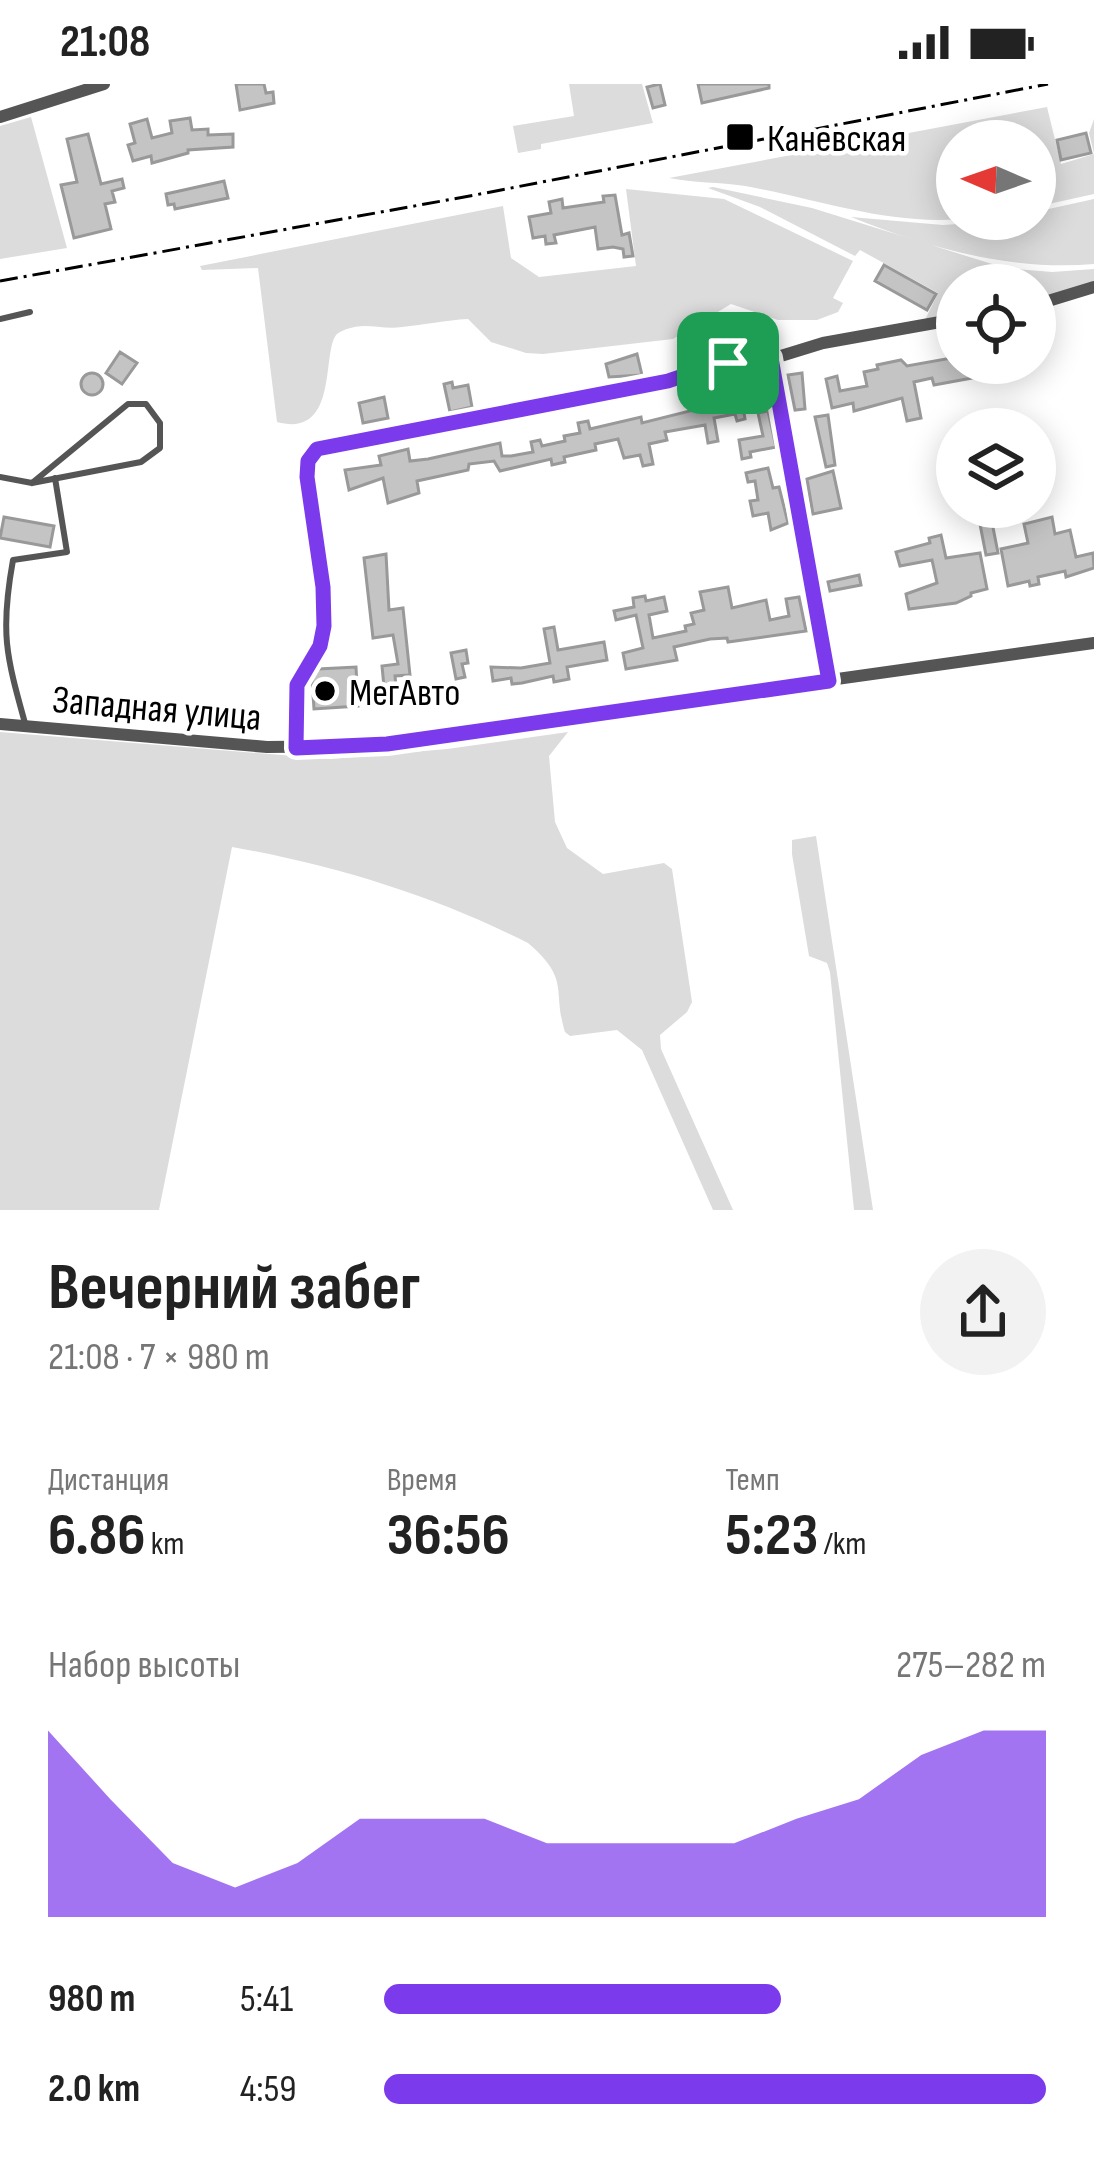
<!DOCTYPE html>
<html lang="ru">
<head>
<meta charset="utf-8">
<style>
	body { margin:0; font-family:"Sofia Sans Condensed",sans-serif; background:#f2f2f2; color:#222; height:100vh; display:flex; flex-direction:column; font-size:45px; white-space:nowrap }
	* { box-sizing:border-box; margin:0 }
	p { font-size:39px; color:#767676 }
	.icon { flex:none; width:66px; height:66px; fill:none; stroke:currentColor; stroke-width:2; stroke-linecap:round; stroke-linejoin:round }
	.map { position:relative; height:1126px; overflow:hidden }
	.side { display:flex; flex-direction:column; background:#fff; flex:1 }
	.side>* { flex:none }
	.needle { width:78px; rotate:272deg }
	.tools { position:absolute; left:936px; top:36px; display:grid; gap:24px }
	.tools a { display:grid; place-items:center; width:120px; height:120px; border-radius:50%; background:#fff; box-shadow:0 6px 30px #0003; font-size:60px }
	.pin { position:absolute; display:grid; place-items:center; width:102px; height:102px; color:#fff; margin:-51px; border-radius:24px; box-shadow:0 6px 18px #0006 }
	.round { display:grid; place-items:center; flex:none; width:126px; height:126px; border-radius:63px; background:#f2f2f2 }
	.summary { display:flex; align-items:center; justify-content:space-between; height:204px; padding:0 48px }
	h1 { font-size:66px; font-weight:700; line-height:90px }
	.metrics { display:grid; grid-template-columns:repeat(3,1fr); gap:18px; height:204px; padding:12px 48px }
	.metrics div { display:grid; align-content:center }
	.metrics b { font-size:60px; font-weight:700 }
	.metrics small { font-size:33px; font-weight:400 }
	.metrics p { font-size:33px }
	.chart { height:336px; padding:24px 48px }
	.chart p { display:flex; justify-content:space-between }
	.chart svg { width:100%; height:216px; margin-top:12px; fill:#7c3aed; opacity:.7 }
	ul { padding:0 48px; list-style:none; font-size:39px }
	li { display:grid; grid-template-columns:192px 144px 1fr; align-items:center; height:90px }
	li i { height:30px; border-radius:15px; background:#7c3aed }
	.status { display:flex; justify-content:space-between; align-items:center; height:84px; padding:0 60px; background:#fff; direction:ltr }
	.status svg { height:33px; fill:currentColor }
	.map>svg:first-child { display:block }
	.green { fill:#dcdcdc }
	.building { fill:#c4c4c4; stroke:#999; stroke-width:3 }
	.lines { fill:none; stroke-linecap:round; stroke-linejoin:round }
	.lane { stroke:#555; stroke-width:6 }
	.street { stroke:#555; stroke-width:12 }
	.rail { stroke:#000; stroke-width:3; stroke-dasharray:18 6 3 6; stroke-linecap:butt }
	.route-casing { stroke:#fff; stroke-width:24 }
	.route { stroke:#7c3aed; stroke-width:15 }
	.poi-dot { fill:#000; stroke:#fff; stroke-width:4.5 }
	.labels { text-anchor:middle; stroke-width:9; stroke-linejoin:round; paint-order:stroke }
	.poi-label { font-size:39px; fill:#000; stroke:#fff; text-anchor:start }
	.street-label { font-size:39px; fill:#000; stroke:#fff }
</style>
</head>
<body>
<div class="status"><b>21:08</b><svg viewBox="0 0 49 12"><path d="M0 12V9h3v3zM5 12V6h3v6zM10 12V3h3v9zM15 12V0h3v12zM26 1h20v11H26zM47 4h2v5h-2z"/></svg></div>
<div class="map">
<svg width="1094" height="1126" viewBox="0 0 1094 1126">
	<rect width="100%" height="100%" fill="#fff"/>
	<!-- green -->
	<path class="green" d="M569 0H642L653 39 541 60V65L518 69 513 42 574 32Z
		M1047 23 1061 80 1094 70 1089 49 1094 35V110L1035 123V57H957V135H961C886 141 818 115 745 102 720 98 693 99 669 94Z
		M31 33 67 164 0 175V42Z
		M713 103 812 124 1005 184 1052 188 1094 185V198L1035 217V201H957V231L925 236 938 209 860 166 855 172 760 123 708 104Z
		M626 105 724 115 853 177 833 214 843 219 838 228 817 236H778L731 220 673 255 543 270 526 269 491 258 468 235C446 236 424 241 402 243 389 245 376 242 364 242 356 242 343 245 337 250 321 266 340 355 277 338L258 184 202 186 200 182 503 122 511 174 539 193 636 182Z
		M1094 115V180C1011 187 928 164 851 133L943 141 1035 135V128Z
		M0 648 331 675 447 665 568 648 549 672 555 738 567 764 603 790 664 779 672 785 692 918 687 928 660 951 661 965 733 1126H713L642 966 617 946 570 952 565 948C552 906 571 896 528 859 435 812 334 781 232 763L159 1126H0Z
		M816 752 873 1126H854L830 888 827 879 809 872 792 770V756Z"/>
	<!-- building -->
	<path class="building" d="M236 0H264L266 9 273 8 274 19 240 26Z
		M660 0 665 21 653 24 647 3Z
		M698 0H769V4L702 19Z
		M190 34 192 46 208 45V51L233 50V63L188 66V69L152 79 151 72 133 77 128 61 135 59 130 40 147 35 152 54 172 49 170 37Z
		M1086 49 1091 69 1061 76 1057 56Z
		M88 50 101 100 122 95 124 104 112 107 115 118 105 120 111 145 74 154 61 101 77 98 67 55Z
		M224 97 228 114 175 125 174 120 168 121 166 110Z
		M615 111 622 151 629 149 633 172 624 173 623 165 613 163 598 165 595 143 554 151 556 159 546 160 545 152 533 154 529 133 551 129 549 118 562 115 563 124 604 118 603 112Z
		M884 181 936 210 927 226 875 197Z
		M745 255 748 267 717 270 715 261Z
		M120 268 137 279 122 300 106 289Z
		M637 270 642 291 609 293 606 280Z
		M957 273V279H980L983 292 934 301 932 294 914 298 921 334 907 337 902 314 854 327 853 319 832 324 826 295 837 292 840 307 867 302 864 288 878 285 877 281 901 276 907 282Z
		M81 300a11 11 0 1 1 22 0a11 11 0 1 1-22 0Z
		M802 289 805 325 795 326 788 291Z
		M452 298 453 304 468 301 472 323 450 328 444 300Z
		M384 313 388 334 363 339 359 319Z
		M742 317 745 335 737 337 735 330 714 334 718 357 708 359 705 341 665 348 667 356 649 360 653 380 643 382 640 371 624 374 618 355 595 360 596 366 564 373 565 378 552 381 551 375 500 387 494 377 469 380 468 386 417 397 419 409 388 419 383 394 349 406 345 386 381 381 379 372 408 365 410 377 428 375 500 359 502 372H511L533 368 531 358 540 356 542 362 565 357 564 352 580 349 578 339 588 337 590 345 641 333 642 339 690 327 689 323Z
		M768 327 776 363 750 368 751 373 742 375 739 356 763 352 758 329Z
		M828 331 835 381 826 383 815 333Z
		M768 384 773 404 779 403 788 439 771 446 768 429 753 432 750 417 758 416 755 397 748 398 746 389Z
		M833 387 841 424 813 430 807 395Z
		M990 428 998 469 986 471 978 430Z
		M4 433 54 442 50 463 0 454Z
		M1052 433 1055 450 1070 446 1076 473 1093 469 1094 484 1066 493 1065 487 1038 493 1039 500 1030 502 1029 497 1008 502 1001 465 1028 459 1024 440Z
		M941 451 946 474 980 469 987 505 971 509V512L956 519 909 525 906 510 937 499 932 476 900 482 896 468 930 459 929 454Z
		M386 470 389 526 403 524 410 591 395 592 396 602 384 603 382 582 398 580 393 551 373 554 364 474Z
		M859 491 861 501 830 507 828 498Z
		M728 503 732 524 766 516 770 536 789 532 786 515 799 513 806 547 728 558 727 554 710 555 674 563 677 576 626 585 623 569 643 564 636 531 616 536 614 527 634 523 633 514 645 512 646 517 664 513 667 527 649 531 653 554 686 547 685 542 694 540 691 529 704 526 700 508Z
		M554 543 558 566 604 558 607 576 567 583 569 595 554 598 553 592 522 599 512 600 511 594 493 597 491 583 521 584 550 579 544 545Z
		M466 566 468 579 462 580 465 593 456 595 451 569Z
		M356 583 358 622 314 625 312 596 318 585Z"/>
	<g class="lines">
		<!-- lane -->
		<path class="lane" d="M0 235 30 228
			M0 393 32 399 141 378 160 364V339L146 320H128L32 399
			M25 639C6 571 0 548 13 476L67 468 55 394"/>
		<!-- street -->
		<path class="street" d="M0 33 104 0
			M1035 221 1094 203
			M771 275 829 597
			M0 640 267 663 359 662 1094 559
			M296 664 297 601 320 562 324 541 323 503 307 393 308 377 320 363 667 297 715 281 771 275 823 259 957 235"/>
		<!-- rail -->
		<path class="rail" d="M0 197 475 111 1048 0"/>
	</g>
	<g class="lines">
		<defs>
			<path id="route" d="M771 274 829 597 387 660 296 664 297 601 320 562 324 542 323 503 307 393 308 377 317 365 668 297 715 281Z"/>
		</defs>
		<!-- route casing -->
		<use href="#route" class="route-casing"/>
		<!-- route -->
		<use href="#route" class="route"/>
	</g>
	<!-- markers -->
	<g class="poi-dot">
		<rect x="725" y="38" width="30" height="30" rx="6"/>
		<circle cx="325" cy="607" r="12"/>
	</g>
	<g class="labels">
		<!-- poi labels -->
		<g class="poi-label">
			<text x="767" y="67">Каневская</text>
			<text x="349" y="621">МегАвто</text>
		</g>
		<!-- street labels -->
		<g class="street-label">
			<text transform="translate(157 623) rotate(5)" y="14">Западная улица</text>
		</g>
	</g>
</svg>
<div class="tools">
<a><svg class="needle" viewBox="-14 -14 28 28"><path d="M0-13l5 13h-10z" fill="#e53935"/><path d="M0 13l5-13h-10z" fill="#767676"/></svg></a>
<a><svg class="icon" aria-label="locate" viewBox="0 0 24 24"><circle cx="12" cy="12" r="6"/><path d="M12 2v4M12 18v4M2 12h4M18 12h4"/></svg></a>
<a><svg class="icon" aria-label="layers" viewBox="0 0 24 24"><path d="M12 4l9 5-9 5-9-5zM3 14l9 5 9-5"/></svg></a>
</div>
<div class="pin" style="left:728px;top:279px;background:#1e9e55"><svg class="icon" aria-label="arrive" viewBox="0 0 24 24"><path d="M6 21V4h12l-3 4 3 4H6"/></svg></div>
</div>
<section class="side">
<div class="summary"><div><h1>Вечерний забег</h1><p>21:08 · 7 × 980 m</p></div><a class="round"><svg class="icon" aria-label="share" viewBox="0 0 24 24"><path d="M12 15V3M7 8l5-5 5 5M5 13v7h14v-7"/></svg></a></div>
<div class="metrics">
<div><p>Дистанция</p><b>6.86<small> km</small></b></div>
<div><p>Время</p><b>36:56</b></div>
<div><p>Темп</p><b>5:23<small> /km</small></b></div>
</div>
<div class="chart"><p><span>Набор высоты</span>275–282 m</p>
<svg viewBox="0 0 160 44" preserveAspectRatio="none"><path d="M0 44V6L10 20L20 33L30 38L40 33L50 24L60 24L70 24L80 29L90 29L100 29L110 29L120 24L130 20L140 11L150 6L160 6V44z"/></svg>
</div>
<ul>
<li><b>980 m</b>5:41<i style="width:60%"></i></li>
<li><b>2.0 km</b>4:59<i style="width:100%"></i></li>
</ul>
</section>
</body>
</html>
